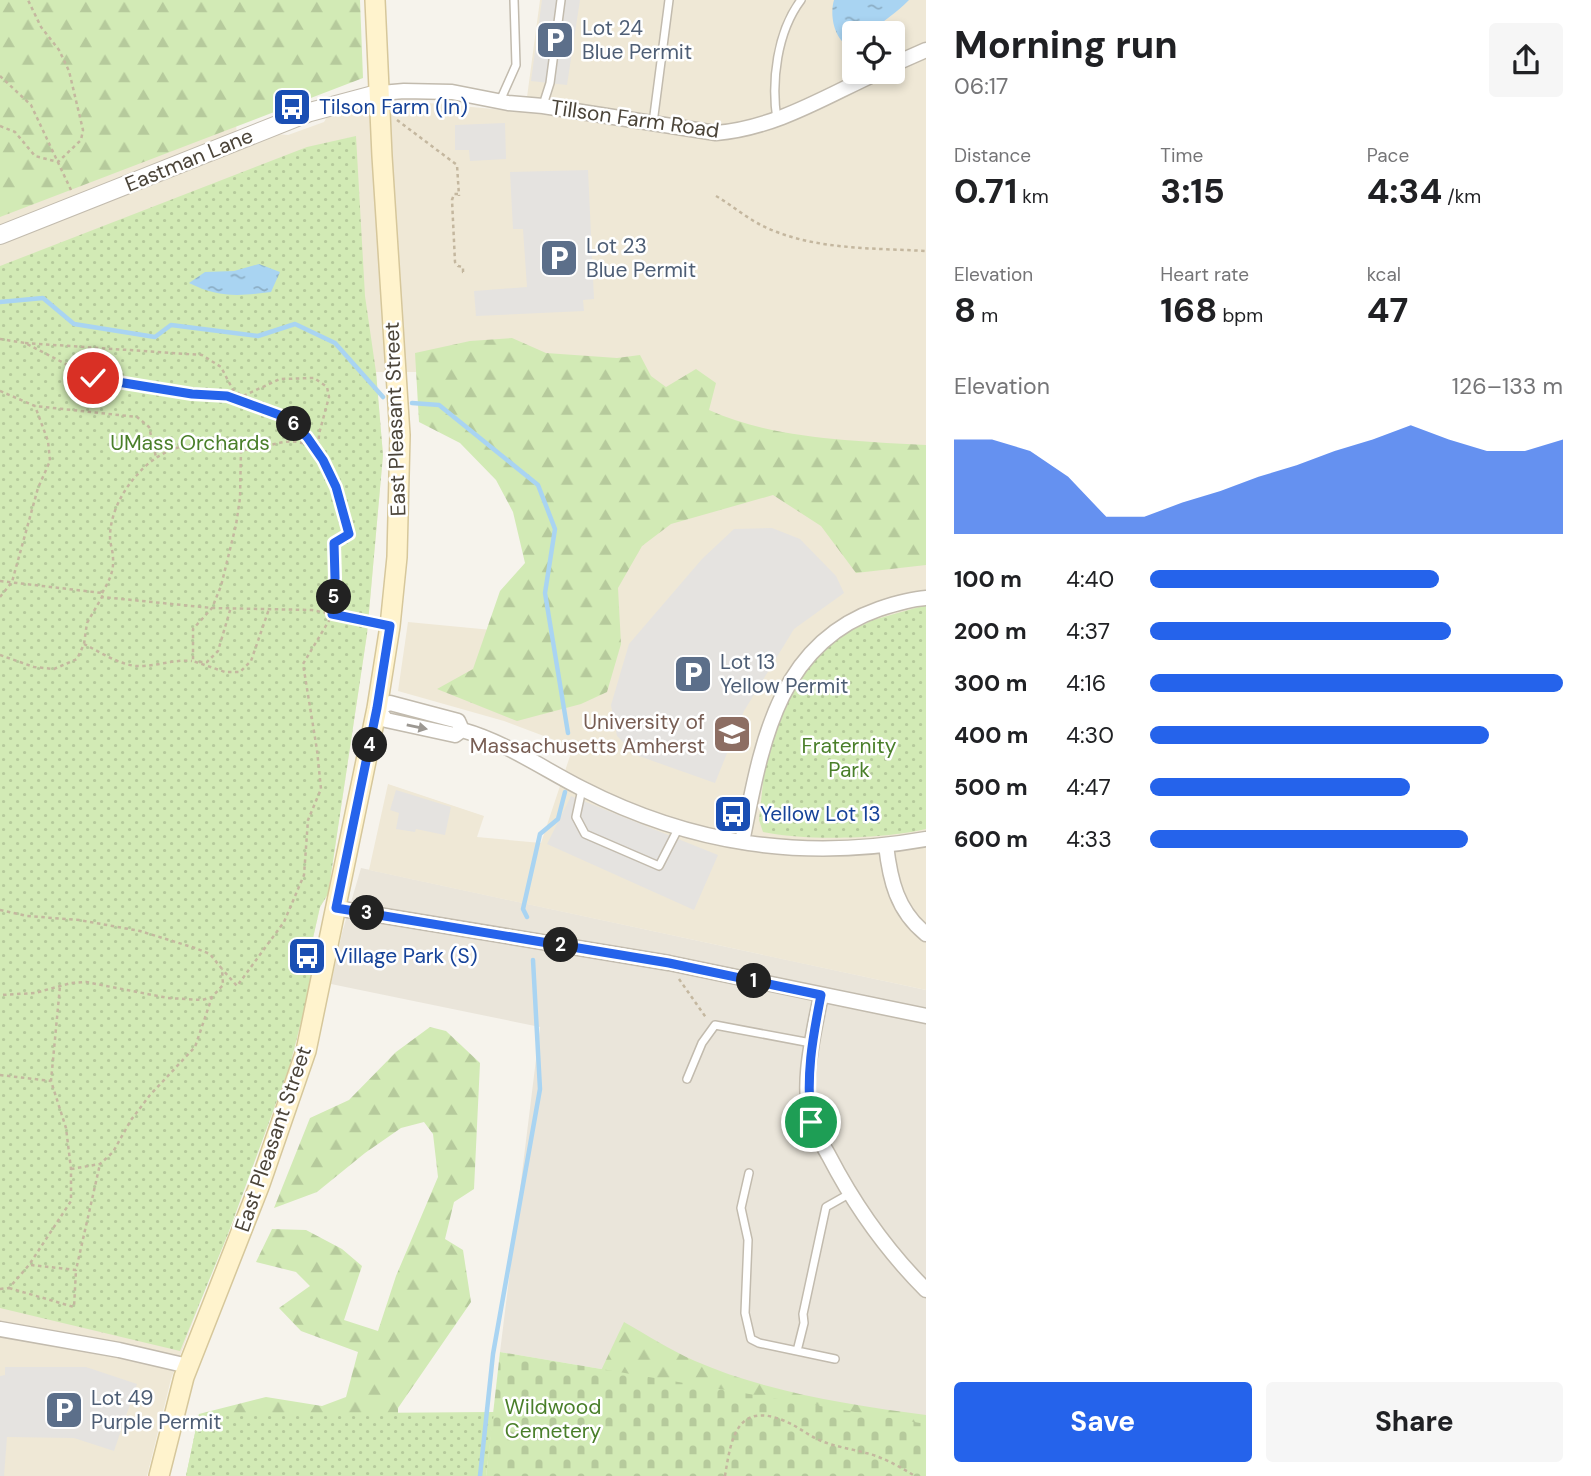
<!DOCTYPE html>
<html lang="en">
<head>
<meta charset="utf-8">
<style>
	body { margin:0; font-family:"DM Sans",sans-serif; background:#f6f6f6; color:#202124; height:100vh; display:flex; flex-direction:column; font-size:26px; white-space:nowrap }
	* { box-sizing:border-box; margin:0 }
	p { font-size:23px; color:#757577 }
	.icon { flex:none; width:38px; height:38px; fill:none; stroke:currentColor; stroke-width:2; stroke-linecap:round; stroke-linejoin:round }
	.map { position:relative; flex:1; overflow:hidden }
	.details { display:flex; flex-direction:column; background:#fff; width:665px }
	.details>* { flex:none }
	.fabs { position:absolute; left:842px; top:21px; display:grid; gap:14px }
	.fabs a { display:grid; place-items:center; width:63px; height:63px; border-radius:7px; background:#fff; box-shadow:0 4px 10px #0003; font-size:35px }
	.pin { position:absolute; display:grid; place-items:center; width:60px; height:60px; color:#fff; margin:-30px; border:4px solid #fff; border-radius:50%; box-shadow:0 2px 7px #0007 }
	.km { position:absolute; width:35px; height:35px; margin:-18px; border-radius:50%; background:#222; color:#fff; font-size:19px; line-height:35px; text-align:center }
	.round { display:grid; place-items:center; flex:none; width:74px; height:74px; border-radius:7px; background:#f6f6f6 }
	.head { display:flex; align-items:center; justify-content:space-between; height:119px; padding:0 28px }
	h1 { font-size:38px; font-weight:700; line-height:52px }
	.metrics { display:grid; grid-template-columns:repeat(3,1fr); gap:10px; height:119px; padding:7px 28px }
	.metrics div { display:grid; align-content:center }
	.metrics b { font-size:35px; font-weight:700 }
	.metrics small { font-size:19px; font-weight:400 }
	.metrics p { font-size:19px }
	.chart { height:196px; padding:14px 28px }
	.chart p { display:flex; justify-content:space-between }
	.chart svg { width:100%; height:126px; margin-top:7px; fill:#2563eb; opacity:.7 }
	.action { display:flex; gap:14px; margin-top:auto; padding:14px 28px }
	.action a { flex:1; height:80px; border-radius:7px; background:#2563eb; color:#fff; font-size:28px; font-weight:700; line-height:80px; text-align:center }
	.action a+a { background:#f6f6f6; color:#202124 }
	ul { padding:0 28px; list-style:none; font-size:23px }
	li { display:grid; grid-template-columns:112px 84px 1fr; align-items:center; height:52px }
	li i { height:18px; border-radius:9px; background:#2563eb }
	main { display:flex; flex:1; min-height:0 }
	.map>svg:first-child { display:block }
	.residential { fill:#eae5da }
	.education { fill:#efe8d6; fill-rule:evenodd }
	.forest { fill:url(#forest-firs) }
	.cemetery { fill:url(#cemetery-stones) }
	.park { fill:url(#park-dots) }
	.parking { fill:#e5e3e0 }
	.water { fill:url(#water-ripples) }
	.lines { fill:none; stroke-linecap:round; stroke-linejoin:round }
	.stream { stroke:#a9d4f2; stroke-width:4.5 }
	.service-casing { stroke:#c2bbae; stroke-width:10 }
	.minor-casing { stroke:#c2bbae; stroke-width:17 }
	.tertiary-casing { stroke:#c2bbae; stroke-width:20 }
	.secondary-casing { stroke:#d6c79b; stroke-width:22 }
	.path { stroke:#c4b79f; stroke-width:2.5; stroke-dasharray:3.5 3.5; stroke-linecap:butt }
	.service { stroke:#fff; stroke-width:7 }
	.minor { stroke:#fff; stroke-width:14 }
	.tertiary { stroke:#fff; stroke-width:18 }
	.secondary { stroke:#fff3cd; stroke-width:19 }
	.oneway { fill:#9c9892 }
	.route-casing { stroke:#fff; stroke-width:14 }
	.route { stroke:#2563eb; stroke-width:9 }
	.labels { text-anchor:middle; stroke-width:5; stroke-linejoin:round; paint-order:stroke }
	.service-label { font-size:21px; fill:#4e5e75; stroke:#fff; text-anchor:start }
	.transit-label { font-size:21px; fill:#164399; stroke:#fff; text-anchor:start }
	.street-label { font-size:21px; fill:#4b4439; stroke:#fff }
	.park-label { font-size:21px; fill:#4a7f2a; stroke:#fff }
	.education-label { font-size:21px; fill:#785e54; stroke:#fff; text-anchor:end }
</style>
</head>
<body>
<main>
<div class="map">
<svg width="926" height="1476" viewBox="0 0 926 1476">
	<defs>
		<pattern id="forest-firs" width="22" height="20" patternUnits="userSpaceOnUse" patternTransform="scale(1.75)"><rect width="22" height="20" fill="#d2eab5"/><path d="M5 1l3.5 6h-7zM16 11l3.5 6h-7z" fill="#b6ca9c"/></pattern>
		<pattern id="cemetery-stones" width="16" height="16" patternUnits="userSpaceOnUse" patternTransform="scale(1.75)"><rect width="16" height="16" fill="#d2eab5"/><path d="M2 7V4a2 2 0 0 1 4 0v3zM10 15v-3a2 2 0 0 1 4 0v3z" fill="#b6ca9c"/></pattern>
		<pattern id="park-dots" width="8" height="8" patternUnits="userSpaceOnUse" patternTransform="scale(1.75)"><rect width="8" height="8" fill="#d2eab5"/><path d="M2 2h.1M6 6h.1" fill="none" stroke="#b6ca9c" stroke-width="1.8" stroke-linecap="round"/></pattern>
		<pattern id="water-ripples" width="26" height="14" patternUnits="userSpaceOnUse" patternTransform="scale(1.75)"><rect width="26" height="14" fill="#a9d4f2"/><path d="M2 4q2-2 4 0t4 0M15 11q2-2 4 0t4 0" fill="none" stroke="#8caec5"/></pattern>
	</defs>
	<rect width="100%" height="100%" fill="#f6f3ec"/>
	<!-- residential -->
	<path class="residential" d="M361 868 926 990V1424L500 1352 540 1027 331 984 342 933Z"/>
	<!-- education -->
	<path class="education" d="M0 0H226L238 149 276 134 288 135 324 122 327 117 353 111 417 102 525 112 540 0H926V990L369 870 388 784 484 816 477 837 541 843 573 747 504 721 398 691 408 622 532 634 599 547 416 372H376L383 455 367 634 330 881 328 894 320 907 311 947 314 971 290 1066 171 1379 147 1476H0ZM854 33H892V72H854Z"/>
	<!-- forest -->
	<path class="forest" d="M0 0H360L363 78 0 217Z
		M512 338 546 353 617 358 640 355 651 376 666 387 696 369 716 383 709 410C772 439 857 441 926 445V565L856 573 821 526 773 495 671 524 642 546 618 588 621 644 607 692 581 704 517 721 437 689 473 669 500 591 525 563 513 512 496 480 460 443 419 422 415 353 470 341Z
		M430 1027 446 1031 480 1063 474 1189 454 1202 445 1239 463 1250 471 1302 398 1408V1431L186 1476 199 1414 266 1397 322 1406 346 1397 358 1352 301 1331 279 1308 310 1286 296 1272 256 1262 272 1229 306 1230 342 1249 362 1266 344 1320 378 1331 396 1276 438 1177 433 1134 424 1122 401 1128 365 1153 317 1192 274 1208 310 1118 349 1100 396 1052Z
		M624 1322C647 1335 670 1350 695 1361 766 1392 850 1405 926 1415V1476H551Z"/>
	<!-- cemetery -->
	<path class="cemetery" d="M500 1352 926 1424V1476H486Z"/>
	<!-- park -->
	<path class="park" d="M356 136 365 296 376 372 383 455 367 634 330 881 328 894 320 907 311 947 314 971 290 1065 228 1234 180 1351 0 1308V266L307 147Z
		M926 605V829C884 839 804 841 763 832L759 820 764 773 783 707 806 665 840 636 873 620Z
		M494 1412 486 1476H186L199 1414Z"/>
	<!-- parking -->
	<path class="parking" d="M542 0H580L567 85 531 81Z
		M505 123 506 159 470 161 469 150H455V125Z
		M588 170 594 299 583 300 584 311 476 316 474 291 527 287 523 229H513L510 172Z
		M772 528 800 539 836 576 844 593 794 629 744 711 715 783 636 755 617 736 611 705 629 644 702 559 734 529Z
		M396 790 451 807 445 835 416 829 415 832 396 829 399 813 390 810Z
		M571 796 718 855 694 910 547 844Z
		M5 1367H86L137 1384 114 1451 74 1438 7 1437 4 1476H0V1376L5 1375Z"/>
	<!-- water -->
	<path class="water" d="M834 0H909C897 13 883 20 871 33H854V47C835 45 829 16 834 0Z
		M259 264 280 272 271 292C239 296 219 298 189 283L205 272 234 271Z"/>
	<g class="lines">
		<!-- stream -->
		<path class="stream" d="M0 302 43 298 74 324 155 337 171 325 258 336 295 324 335 343 383 397
			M412 403 439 405 538 485 555 529 545 593 568 733
			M527 917 523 909 540 834 558 819 565 792
			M480 1476 493 1354 540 1089 533 960"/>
		<defs>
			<path id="service" d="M500 101 516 65 514 0
				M543 105 550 83 561 0
				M777 120C771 81 777 32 801 0
				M653 123 669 0
				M582 789 576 817 585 834 659 866 678 829
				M687 1079 702 1043 715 1025 811 1043
				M749 1173 741 1208 748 1240 745 1313 751 1339 759 1343 835 1359
				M797 1351 804 1323 803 1314 826 1207 849 1194"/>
			<path id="minor" d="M892 65 926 50
				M381 93 404 91 452 92 508 103 543 106 716 133C776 128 826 96 879 72
				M462 730 455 735 386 720 377 708 390 703 458 721 462 730C505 742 542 768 581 788 692 845 803 861 926 839
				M742 842C761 749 775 645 879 609 894 604 910 599 926 598
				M886 845C890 880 897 911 926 934
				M336 908 669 963 926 1016
				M821 995C814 1032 800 1086 812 1122 815 1134 823 1145 829 1156 855 1206 886 1250 926 1290
				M0 1329 119 1350 188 1366"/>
			<path id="tertiary" d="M0 235 310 112 381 93"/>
			<path id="secondary" d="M159 1476 184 1377 260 1184 306 1051 377 708 390 626 397 557 400 435 382 156 375 0"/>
		</defs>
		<!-- service casing -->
		<use href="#service" class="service-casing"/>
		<!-- minor casing -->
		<use href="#minor" class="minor-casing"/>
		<!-- tertiary casing -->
		<use href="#tertiary" class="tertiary-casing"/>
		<!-- secondary casing -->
		<use href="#secondary" class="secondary-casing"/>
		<!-- path -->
		<path class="path" d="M0 76 31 105 71 190
			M397 120 457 165 459 196
			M0 126 15 132 35 156 58 162 81 140 83 130 69 71 59 50 41 27 28 0
			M458 194H454L452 200 455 262 458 266 463 267V272H465
			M716 196C733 206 749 220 767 228 816 250 873 248 926 251
			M0 339 25 343 93 378 192 394 227 396 267 409 285 417 307 437 317 450
			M25 343 202 355 221 367 233 390 243 396 280 379 314 378 327 387 329 397 319 434 318 453
			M0 391 35 406 137 417 149 427 156 457
			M241 450 240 498 236 525 221 586 212 608 193 629V661L225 672H240L251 661 269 609
			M0 581 102 593V597L212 608 312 610 376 623
			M102 593C109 581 114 572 113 558 113 551 110 544 110 537 110 515 122 491 137 475 153 456 177 443 202 445 214 446 227 450 239 450 268 451 295 428 319 454 336 473 342 511 349 534L334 543 335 578 333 614 303 664 317 750 321 789 308 820 304 875 284 922 237 986 222 969
			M0 597 12 582 38 488 50 461 48 441 35 406
			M84 644C100 652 118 664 136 666 155 667 173 659 192 661
			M0 655 34 667 54 669 77 659 84 644 87 623 102 597
			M199 662H207L218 651 231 607
			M0 910 27 916 79 920 140 931 195 948 210 954 222 969 223 985 212 997 202 1000 168 998 86 982 71 983 35 993 0 995
			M679 979 707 1019
			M0 1075 51 1081
			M71 1169 100 1164 113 1152 131 1120 150 1095 195 1047 212 997
			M31 1265 76 1270 100 1164
			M9 1288 74 1307 76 1270
			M0 1289 9 1288 29 1265 71 1201V1169L66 1128 51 1081 60 986
			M725 1476C731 1438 737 1401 785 1421 799 1427 810 1437 824 1442 837 1447 852 1449 866 1453 883 1457 900 1467 915 1476"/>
		<!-- service -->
		<use href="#service" class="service"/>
		<!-- minor -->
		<use href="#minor" class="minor"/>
		<!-- tertiary -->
		<use href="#tertiary" class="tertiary"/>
		<!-- secondary -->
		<use href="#secondary" class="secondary"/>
	</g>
	<!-- one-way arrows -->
	<defs><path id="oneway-solid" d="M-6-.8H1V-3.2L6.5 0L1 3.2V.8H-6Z" transform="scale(1.75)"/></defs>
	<use class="oneway" href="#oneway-solid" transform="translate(417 727) rotate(12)"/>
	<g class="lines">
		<defs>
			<path id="route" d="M93 378 192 394 227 396 285 417 307 437 323 460 336 487 349 534 334 543 335 578 332 614 390 626 377 708 336 908 669 963 821 995C812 1041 806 1074 811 1122"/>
		</defs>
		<!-- route casing -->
		<use href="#route" class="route-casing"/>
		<!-- route -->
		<use href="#route" class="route"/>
	</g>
	<!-- icons -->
	<defs>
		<symbol id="parking-square" viewBox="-11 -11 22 22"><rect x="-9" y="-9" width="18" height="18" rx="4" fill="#5c6f8a" stroke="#fff"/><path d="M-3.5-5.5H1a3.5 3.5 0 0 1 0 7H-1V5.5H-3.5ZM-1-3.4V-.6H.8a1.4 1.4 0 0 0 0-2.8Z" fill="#fff"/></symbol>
		<symbol id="bus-square" viewBox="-11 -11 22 22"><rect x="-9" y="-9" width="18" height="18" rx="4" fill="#1a4fb4" stroke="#fff"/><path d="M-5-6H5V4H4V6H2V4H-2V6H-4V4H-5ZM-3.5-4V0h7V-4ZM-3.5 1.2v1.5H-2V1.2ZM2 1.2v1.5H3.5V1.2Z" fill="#fff"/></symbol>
		<symbol id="university-square" viewBox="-11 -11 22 22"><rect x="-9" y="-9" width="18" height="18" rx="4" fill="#8d6e63" stroke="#fff"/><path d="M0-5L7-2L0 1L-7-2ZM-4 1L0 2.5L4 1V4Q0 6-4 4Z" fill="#fff"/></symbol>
	</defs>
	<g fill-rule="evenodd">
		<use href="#parking-square" x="533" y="18" width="44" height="44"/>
		<use href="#bus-square" x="270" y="85" width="44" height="44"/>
		<use href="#parking-square" x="537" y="236" width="44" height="44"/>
		<use href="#parking-square" x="671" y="652" width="44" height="44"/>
		<use href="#university-square" x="710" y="712" width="44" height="44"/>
		<use href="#bus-square" x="711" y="792" width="44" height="44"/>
		<use href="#bus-square" x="285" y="934" width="44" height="44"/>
		<use href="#parking-square" x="42" y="1388" width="44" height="44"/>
	</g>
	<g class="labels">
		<!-- service labels -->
		<g class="service-label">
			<text x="582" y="35">Lot 24<tspan x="582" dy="24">Blue Permit</tspan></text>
			<text x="586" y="253">Lot 23<tspan x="586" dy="24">Blue Permit</tspan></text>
			<text x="720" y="669">Lot 13<tspan x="720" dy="24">Yellow Permit</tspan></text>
			<text x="91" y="1405">Lot 49<tspan x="91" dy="24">Purple Permit</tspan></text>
		</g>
		<!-- transit labels -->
		<g class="transit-label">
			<text x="319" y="114">Tilson Farm (In)</text>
			<text x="760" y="821">Yellow Lot 13</text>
			<text x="334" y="963">Village Park (S)</text>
		</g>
		<!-- street labels -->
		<g class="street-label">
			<text transform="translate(635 119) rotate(8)" y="7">Tillson Farm Road</text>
			<text transform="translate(189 160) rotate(-22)" y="7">Eastman Lane</text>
			<text transform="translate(395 419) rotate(-92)" y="7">East Pleasant Street</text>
			<text transform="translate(273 1139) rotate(-71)" y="7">East Pleasant Street</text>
		</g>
		<!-- park labels -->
		<g class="park-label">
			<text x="190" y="450">UMass Orchards</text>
			<text x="849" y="753">Fraternity<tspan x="849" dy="24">Park</tspan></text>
			<text x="553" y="1414">Wildwood<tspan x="553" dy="24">Cemetery</tspan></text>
		</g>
		<!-- education labels -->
		<g class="education-label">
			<text x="705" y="729">University of<tspan x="705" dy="24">Massachusetts Amherst</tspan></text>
		</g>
	</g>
</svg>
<div class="fabs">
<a><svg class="icon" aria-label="locate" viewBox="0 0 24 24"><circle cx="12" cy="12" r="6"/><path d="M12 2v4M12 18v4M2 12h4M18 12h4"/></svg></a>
</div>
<div class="pin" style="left:811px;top:1122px;background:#1e9e55"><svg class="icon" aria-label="arrive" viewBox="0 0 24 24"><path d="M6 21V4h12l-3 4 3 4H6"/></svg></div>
<div class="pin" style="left:93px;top:378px;background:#d93025"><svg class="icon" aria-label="check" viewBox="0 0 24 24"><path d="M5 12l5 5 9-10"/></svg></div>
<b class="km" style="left:754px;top:981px">1</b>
<b class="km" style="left:561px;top:945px">2</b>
<b class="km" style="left:367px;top:913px">3</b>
<b class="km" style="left:370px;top:745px">4</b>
<b class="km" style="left:334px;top:597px">5</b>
<b class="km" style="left:294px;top:424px">6</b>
</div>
<section class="details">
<div class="head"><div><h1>Morning run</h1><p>06:17</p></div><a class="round"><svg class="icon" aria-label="share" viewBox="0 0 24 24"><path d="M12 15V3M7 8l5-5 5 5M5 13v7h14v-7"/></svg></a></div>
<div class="metrics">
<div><p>Distance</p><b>0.71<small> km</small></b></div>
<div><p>Time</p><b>3:15</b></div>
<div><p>Pace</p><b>4:34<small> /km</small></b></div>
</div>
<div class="metrics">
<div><p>Elevation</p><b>8<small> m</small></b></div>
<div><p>Heart rate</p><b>168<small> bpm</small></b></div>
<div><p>kcal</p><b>47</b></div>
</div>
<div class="chart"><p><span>Elevation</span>126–133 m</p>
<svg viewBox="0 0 160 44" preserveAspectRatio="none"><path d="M0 44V11L10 11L20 15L30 24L40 38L50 38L60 33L70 29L80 24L90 20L100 15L110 11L120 6L130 11L140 15L150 15L160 11V44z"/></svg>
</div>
<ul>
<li><b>100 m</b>4:40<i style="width:70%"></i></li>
<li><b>200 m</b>4:37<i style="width:73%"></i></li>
<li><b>300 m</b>4:16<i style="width:100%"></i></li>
<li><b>400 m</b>4:30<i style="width:82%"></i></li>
<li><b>500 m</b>4:47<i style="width:63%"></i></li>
<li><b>600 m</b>4:33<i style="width:77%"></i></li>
</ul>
<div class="action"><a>Save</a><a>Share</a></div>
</section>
</main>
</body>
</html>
